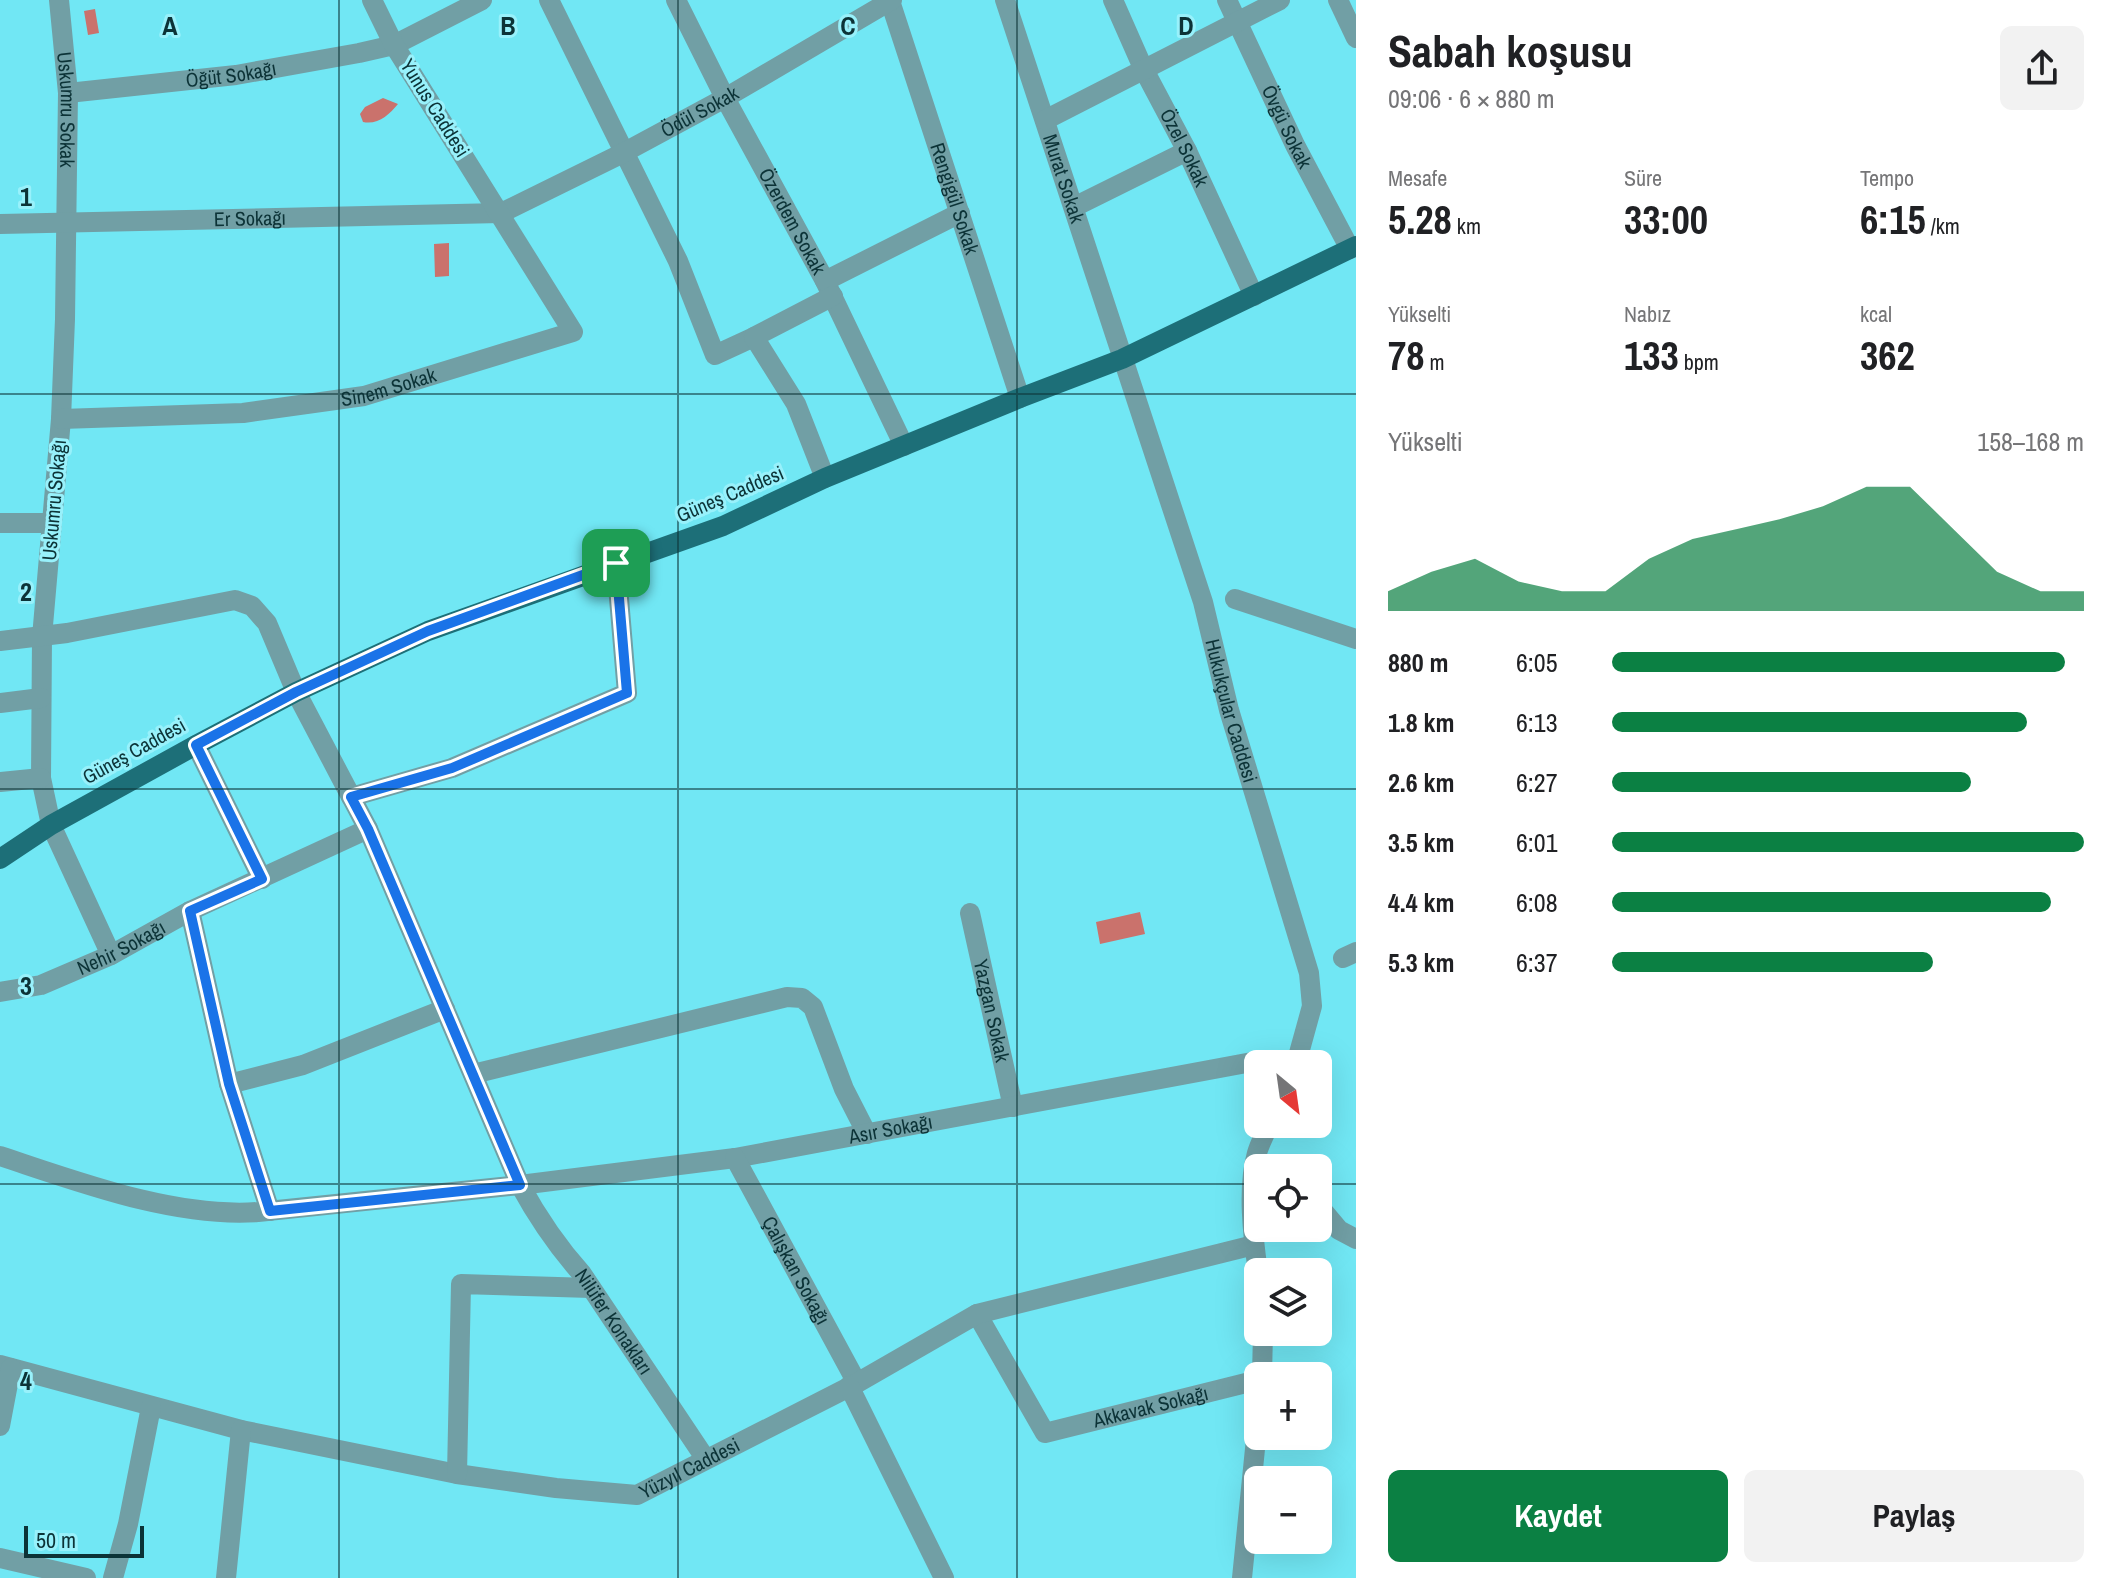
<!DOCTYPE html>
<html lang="tr">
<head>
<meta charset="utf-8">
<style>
	body { margin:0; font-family:"Archivo Narrow",sans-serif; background:#f2f2f2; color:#202124; height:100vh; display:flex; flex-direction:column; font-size:30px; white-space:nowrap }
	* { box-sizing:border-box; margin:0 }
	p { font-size:26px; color:#757577 }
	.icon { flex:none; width:44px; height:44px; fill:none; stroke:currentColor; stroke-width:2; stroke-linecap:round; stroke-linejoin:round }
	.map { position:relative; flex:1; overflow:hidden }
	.panel { display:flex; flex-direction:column; background:#fff; width:760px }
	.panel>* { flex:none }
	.needle { width:52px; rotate:151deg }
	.buttons { position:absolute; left:1244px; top:1050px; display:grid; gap:16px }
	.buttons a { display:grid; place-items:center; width:88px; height:88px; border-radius:12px; background:#fff; box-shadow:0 8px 32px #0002; font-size:40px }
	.scale { position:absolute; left:24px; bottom:20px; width:120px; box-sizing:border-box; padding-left:8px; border:4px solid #0c3337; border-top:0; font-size:22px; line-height:28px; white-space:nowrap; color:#0c3337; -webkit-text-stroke:6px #98f1fb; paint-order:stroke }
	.pin { position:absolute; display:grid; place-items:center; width:68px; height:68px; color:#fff; margin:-34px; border-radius:16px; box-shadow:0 4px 12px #0006 }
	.round { display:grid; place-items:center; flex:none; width:84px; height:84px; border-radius:12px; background:#f2f2f2 }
	.head { display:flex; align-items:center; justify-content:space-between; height:136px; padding:0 32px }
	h1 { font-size:44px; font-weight:700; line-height:60px }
	.metrics { display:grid; grid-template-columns:repeat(3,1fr); gap:12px; height:136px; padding:8px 32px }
	.metrics div { display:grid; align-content:center }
	.metrics b { font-size:40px; font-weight:700 }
	.metrics small { font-size:22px; font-weight:400 }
	.metrics p { font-size:22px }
	.chart { height:224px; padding:16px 32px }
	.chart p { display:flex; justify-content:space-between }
	.chart svg { width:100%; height:144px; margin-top:8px; fill:#0b8043; opacity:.7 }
	.primary-button { display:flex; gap:16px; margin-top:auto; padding:16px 32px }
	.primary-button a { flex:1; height:92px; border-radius:12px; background:#0b8043; color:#fff; font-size:32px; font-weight:700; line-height:92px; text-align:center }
	.primary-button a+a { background:#f2f2f2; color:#202124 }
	ul { padding:0 32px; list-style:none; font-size:26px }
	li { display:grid; grid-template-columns:128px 96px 1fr; align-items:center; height:60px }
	li i { height:20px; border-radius:10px; background:#0b8043 }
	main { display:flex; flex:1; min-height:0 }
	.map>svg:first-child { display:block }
	.water { fill:#ca726c }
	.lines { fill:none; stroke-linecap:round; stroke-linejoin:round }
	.minor { stroke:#719fa5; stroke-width:20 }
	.major { stroke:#1d6f78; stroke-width:20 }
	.route-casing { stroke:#fff; stroke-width:16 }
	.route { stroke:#1a73e8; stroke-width:10 }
	.grid { fill:none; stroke:#0c3337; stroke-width:2; stroke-opacity:0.55 }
	.labels { text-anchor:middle; stroke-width:6; stroke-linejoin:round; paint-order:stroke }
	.street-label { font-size:20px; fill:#0c3337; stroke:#98f1fb }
	.grid-label { font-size:26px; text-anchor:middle; font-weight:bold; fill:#0c3337; stroke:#98f1fb; stroke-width:6; stroke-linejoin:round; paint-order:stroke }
</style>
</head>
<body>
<main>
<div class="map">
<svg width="1356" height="1578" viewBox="0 0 1356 1578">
	<rect width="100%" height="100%" fill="#71e7f4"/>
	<!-- water -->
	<path class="water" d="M95 9 99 33 88 35 84 11Z
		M383 98 398 104C389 115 378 125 363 122L360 114 365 107Z
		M449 243V276L435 277 434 244Z
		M1140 912 1145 934 1100 944 1096 922Z"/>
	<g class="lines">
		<!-- minor -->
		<g class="minor">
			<path id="s1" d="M59 0 68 93 65 319 61 419 42 637 41 778 51 825 111 955"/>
			<path d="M549 0 678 261 715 355 754 337"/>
			<path id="s2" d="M676 0 725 98 825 281 904 446"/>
			<path id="s3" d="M1005 0 1203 602 1229 710 1309 973 1312 1006 1296 1064"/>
			<path id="s4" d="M1113 0 1143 68 1187 151 1254 296"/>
			<path id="s5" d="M1227 0 1295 145 1350 249"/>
			<path d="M1338 0 1356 38"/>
			<path id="s6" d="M890 1 1020 398"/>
			<path id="s7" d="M68 93 236 75 359 53 394 45 482 0"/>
			<path d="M1045 120 1280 0"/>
			<path d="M1074 207 1187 151"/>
			<path id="s8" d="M0 224 501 213 623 153 725 98 892 0"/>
			<path d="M825 281 960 213"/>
			<path id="s9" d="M61 419 243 413 364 396 573 332 394 45 372 0"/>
			<path d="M825 478 796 404 754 337 833 296"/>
			<path d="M0 523H52"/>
			<path d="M1235 599 1356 639"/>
			<path id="s10" d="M0 641 67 633 235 600 252 606 267 623 296 692 368 829 520 1185C538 1218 557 1246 582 1274L705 1458"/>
			<path d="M0 703 41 698"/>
			<path d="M196 745 262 879"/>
			<path d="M0 782 41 778"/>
			<path d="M351 797 452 768 627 693 616 563"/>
			<path d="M190 911 229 1084 303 1065 445 1009"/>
			<path id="s11" d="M970 913 1013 1107"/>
			<path d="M1343 958 1356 952"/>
			<path id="s12" d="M0 992 41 985 111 955 190 911 368 829"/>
			<path d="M473 1074 787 997 802 998 813 1007 844 1089 867 1134"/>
			<path d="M229 1084 270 1211"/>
			<path id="s13" d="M0 1156C79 1182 174 1218 258 1212L520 1185 735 1158 1252 1062 1258 1064"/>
			<path id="s14" d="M735 1158 857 1383"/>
			<path d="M1318 1205 1339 1230 1356 1239"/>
			<path d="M1258 1272C1253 1237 1247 1188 1257 1153 1260 1143 1265 1134 1269 1124"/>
			<path id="s15" d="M977 1314 1045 1433 1258 1380"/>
			<path id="s16" d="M0 1365 241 1430 457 1474 556 1488 637 1495 857 1383 977 1314 1254 1245"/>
			<path d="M1262 1376 1263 1332"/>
			<path d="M849 1386 944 1578"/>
			<path d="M0 1426 11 1368"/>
			<path d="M457 1474 461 1284 591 1288"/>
			<path d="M0 1558 86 1578"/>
			<path d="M113 1578 128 1524 151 1407"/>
			<path d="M226 1578 241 1430"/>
			<path d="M1242 1578 1258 1419"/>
		</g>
		<!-- major -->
		<path class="major" d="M0 859 51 825 196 745 296 692 428 631 723 526 825 478 1020 398 1122 359 1356 246"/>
	</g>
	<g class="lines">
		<defs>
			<path id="route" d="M616 563 627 693 452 768 351 797 368 829 520 1185 270 1211 229 1084 190 911 262 879 196 745 296 692 428 631Z"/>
		</defs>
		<!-- route casing -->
		<use href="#route" class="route-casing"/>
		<!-- route -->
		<use href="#route" class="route"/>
	</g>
	<!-- grid -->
	<path class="grid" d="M339 0V1578M678 0V1578M1017 0V1578M0 394H1356M0 789H1356M0 1184H1258M1318 1184H1356"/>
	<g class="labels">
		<!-- street labels -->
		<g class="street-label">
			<text dy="7" stroke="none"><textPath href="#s7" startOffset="164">Öğüt Sokağı</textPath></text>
			<text transform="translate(435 108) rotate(58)" y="7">Yunus Caddesi</text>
			<text dy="7" stroke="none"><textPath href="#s1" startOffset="110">Uskumru Sokak</textPath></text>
			<text dy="7" stroke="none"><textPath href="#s8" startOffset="724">Ödül Sokak</textPath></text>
			<text dy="7" stroke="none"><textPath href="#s5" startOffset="140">Övgü Sokak</textPath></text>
			<text dy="7" stroke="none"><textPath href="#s4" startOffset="164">Özel Sokak</textPath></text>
			<text dy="7" stroke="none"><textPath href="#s3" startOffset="188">Murat Sokak</textPath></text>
			<text dy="7" stroke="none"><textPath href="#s6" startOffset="208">Rengigül Sokak</textPath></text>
			<text dy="7" stroke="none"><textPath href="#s8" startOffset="250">Er Sokağı</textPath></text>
			<text dy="7" stroke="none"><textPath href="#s2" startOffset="250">Özerdem Sokak</textPath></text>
			<text dy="7" stroke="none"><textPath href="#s9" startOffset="330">Sinem Sokak</textPath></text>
			<text transform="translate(730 494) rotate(-23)" y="7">Güneş Caddesi</text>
			<text transform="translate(54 500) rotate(-85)" y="7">Uskumru Sokağı</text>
			<text dy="7" stroke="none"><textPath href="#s3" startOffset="746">Hukukçular Caddesi</textPath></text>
			<text transform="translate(134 751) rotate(-29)" y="7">Güneş Caddesi</text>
			<text dy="7" stroke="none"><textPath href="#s12" startOffset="130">Nehir Sokağı</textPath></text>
			<text dy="7" stroke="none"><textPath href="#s11" startOffset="100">Yazgan Sokak</textPath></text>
			<text dy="7" stroke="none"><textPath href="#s13" startOffset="904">Asır Sokağı</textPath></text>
			<text dy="7" stroke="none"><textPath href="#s14" startOffset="128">Çalışkan Sokağı</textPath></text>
			<text dy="7" stroke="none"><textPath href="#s10" startOffset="1062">Nilüfer Konakları</textPath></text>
			<text dy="7" stroke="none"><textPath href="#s15" startOffset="246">Akkavak Sokağı</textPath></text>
			<text dy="7" stroke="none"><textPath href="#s16" startOffset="710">Yüzyıl Caddesi</textPath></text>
		</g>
	</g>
	<g class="grid-label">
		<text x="170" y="35">A</text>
		<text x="508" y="35">B</text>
		<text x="848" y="35">C</text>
		<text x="1186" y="35">D</text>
		<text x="26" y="206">1</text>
		<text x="26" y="601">2</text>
		<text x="26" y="995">3</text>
		<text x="26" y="1390">4</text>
	</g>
</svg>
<div class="buttons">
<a><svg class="needle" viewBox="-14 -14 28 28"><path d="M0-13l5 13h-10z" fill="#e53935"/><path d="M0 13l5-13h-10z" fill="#757577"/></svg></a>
<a><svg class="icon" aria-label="locate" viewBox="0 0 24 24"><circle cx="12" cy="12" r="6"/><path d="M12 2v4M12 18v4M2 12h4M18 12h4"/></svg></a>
<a><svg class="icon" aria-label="layers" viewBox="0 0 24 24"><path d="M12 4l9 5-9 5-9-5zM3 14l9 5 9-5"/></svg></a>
<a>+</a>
<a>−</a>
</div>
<div class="scale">50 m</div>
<div class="pin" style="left:616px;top:563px;background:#1e9e55"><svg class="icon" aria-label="arrive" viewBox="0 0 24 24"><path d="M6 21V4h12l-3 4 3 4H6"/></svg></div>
</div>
<section class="panel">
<div class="head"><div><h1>Sabah koşusu</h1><p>09:06 · 6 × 880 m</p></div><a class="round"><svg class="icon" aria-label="share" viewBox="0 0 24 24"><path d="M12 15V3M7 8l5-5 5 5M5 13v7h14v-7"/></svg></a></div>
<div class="metrics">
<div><p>Mesafe</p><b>5.28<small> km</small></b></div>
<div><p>Süre</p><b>33:00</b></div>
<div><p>Tempo</p><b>6:15<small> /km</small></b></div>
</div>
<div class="metrics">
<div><p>Yükselti</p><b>78<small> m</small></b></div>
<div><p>Nabız</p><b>133<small> bpm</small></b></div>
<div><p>kcal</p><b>362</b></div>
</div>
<div class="chart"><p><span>Yükselti</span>158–168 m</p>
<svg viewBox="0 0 160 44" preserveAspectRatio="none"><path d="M0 44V38L10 32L20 28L30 35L40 38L50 38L60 28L70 22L80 19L90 16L100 12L110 6L120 6L130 19L140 32L150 38L160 38V44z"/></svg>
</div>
<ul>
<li><b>880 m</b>6:05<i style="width:96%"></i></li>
<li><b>1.8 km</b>6:13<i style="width:88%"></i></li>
<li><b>2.6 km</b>6:27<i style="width:76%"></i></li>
<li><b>3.5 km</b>6:01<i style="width:100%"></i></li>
<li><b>4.4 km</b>6:08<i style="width:93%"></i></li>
<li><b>5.3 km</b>6:37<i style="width:68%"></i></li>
</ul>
<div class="primary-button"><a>Kaydet</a><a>Paylaş</a></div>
</section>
</main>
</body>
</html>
